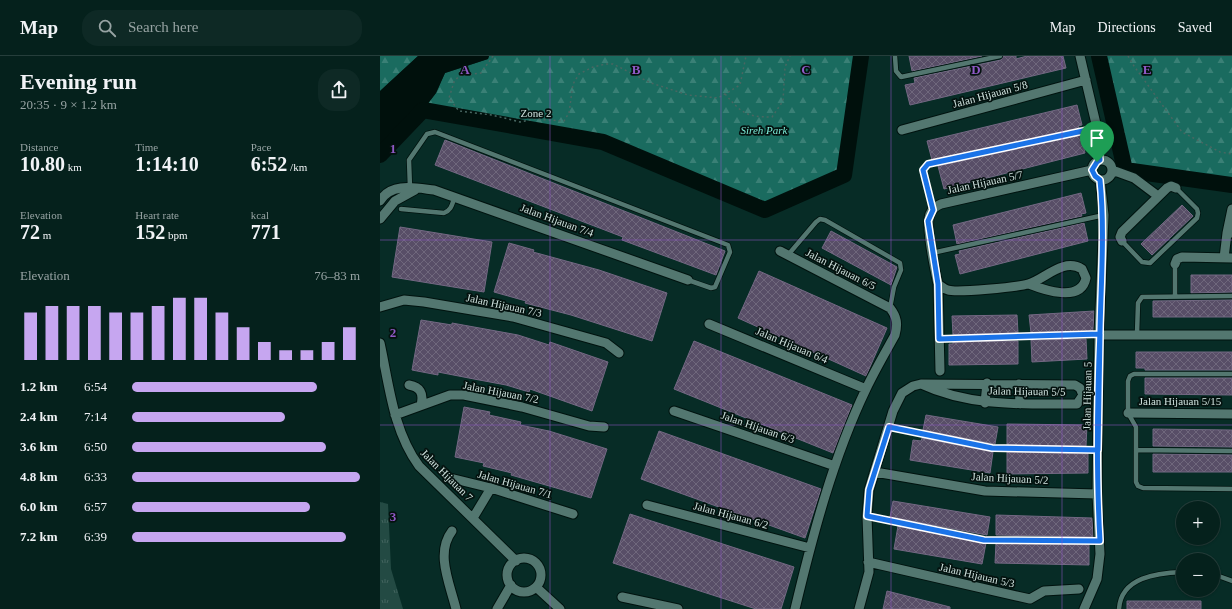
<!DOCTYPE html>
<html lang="en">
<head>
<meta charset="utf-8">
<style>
	body { margin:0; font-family:Georgia,serif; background:#0e2925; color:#f1f3f6; height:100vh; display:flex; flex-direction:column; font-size:15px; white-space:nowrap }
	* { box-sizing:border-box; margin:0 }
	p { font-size:13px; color:#97a3a3 }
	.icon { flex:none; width:22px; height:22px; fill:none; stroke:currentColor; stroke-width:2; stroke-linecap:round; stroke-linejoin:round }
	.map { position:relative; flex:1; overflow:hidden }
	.side { display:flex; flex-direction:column; background:#05211c; width:380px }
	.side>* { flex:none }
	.controls { position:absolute; left:796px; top:445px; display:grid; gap:8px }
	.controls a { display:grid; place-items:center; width:44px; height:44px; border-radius:50%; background:#05211c; box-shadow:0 1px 3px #0004,0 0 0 1px #263e3b; font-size:20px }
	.pin { position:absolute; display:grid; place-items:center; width:34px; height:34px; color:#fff; margin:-41px -17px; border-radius:50% 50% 50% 0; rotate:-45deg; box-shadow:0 0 4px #0007 }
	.pin .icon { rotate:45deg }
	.round { display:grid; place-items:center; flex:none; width:42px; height:42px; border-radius:16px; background:#0e2925 }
	.headline { display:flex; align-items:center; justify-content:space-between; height:68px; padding:0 20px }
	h1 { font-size:22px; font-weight:800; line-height:30px }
	.stats { display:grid; grid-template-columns:repeat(3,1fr); gap:6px; height:68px; padding:4px 20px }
	.stats div { display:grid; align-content:center }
	.stats b { font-size:20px; font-weight:800 }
	.stats small { font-size:11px; font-weight:400 }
	.stats p { font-size:11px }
	.chart { height:112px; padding:8px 20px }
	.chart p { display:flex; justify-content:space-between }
	.chart svg { width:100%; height:72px; margin-top:4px; stroke:#c6a6f0; stroke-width:6 }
	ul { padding:0 20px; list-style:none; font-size:13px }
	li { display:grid; grid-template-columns:64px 48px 1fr; align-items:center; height:30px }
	li i { height:10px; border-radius:5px; background:#c6a6f0 }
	header { display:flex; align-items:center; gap:24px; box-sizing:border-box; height:56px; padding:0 20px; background:#05211c; border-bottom:1px solid #263e3b }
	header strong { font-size:19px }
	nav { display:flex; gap:22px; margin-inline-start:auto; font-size:14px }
	.search { width:280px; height:36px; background:#0e2925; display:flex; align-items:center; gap:10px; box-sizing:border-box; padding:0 14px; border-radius:16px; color:#97a3a3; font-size:15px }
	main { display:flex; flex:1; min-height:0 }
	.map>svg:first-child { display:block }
	.grass { fill:url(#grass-tufts) }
	.forest { fill:url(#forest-firs) }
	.water { fill:#00100c }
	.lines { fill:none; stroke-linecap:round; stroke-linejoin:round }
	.river { stroke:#00100c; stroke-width:16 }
	.building { fill:url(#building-cross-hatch); stroke:#736883 }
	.service-casing { stroke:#00130f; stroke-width:6 }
	.minor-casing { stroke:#00130f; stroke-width:11 }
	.path { stroke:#486762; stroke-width:1.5; stroke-dasharray:2 3; stroke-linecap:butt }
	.service { stroke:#537770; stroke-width:4.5 }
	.minor { stroke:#537770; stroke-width:9 }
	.route-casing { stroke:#fff; stroke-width:8 }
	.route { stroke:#1a73e8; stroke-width:5 }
	.grid { fill:none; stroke:#9059c6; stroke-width:1; stroke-opacity:0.55 }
	.labels { text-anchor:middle; stroke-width:3.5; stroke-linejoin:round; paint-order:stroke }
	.street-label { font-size:11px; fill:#cee1dd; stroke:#04120f }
	.park-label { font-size:11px; font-style:italic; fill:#7dedd9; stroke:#04120f }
	.grid-label { font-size:13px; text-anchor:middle; font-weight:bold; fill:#9059c6; stroke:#04120f; stroke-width:3.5; stroke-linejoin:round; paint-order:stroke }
</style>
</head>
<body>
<header>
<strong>Map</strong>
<div class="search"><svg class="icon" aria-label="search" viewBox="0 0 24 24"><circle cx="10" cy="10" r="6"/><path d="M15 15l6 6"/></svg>Search here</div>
<nav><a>Map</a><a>Directions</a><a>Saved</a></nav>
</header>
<main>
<section class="side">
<div class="headline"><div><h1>Evening run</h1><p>20:35 · 9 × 1.2 km</p></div><a class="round"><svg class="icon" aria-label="share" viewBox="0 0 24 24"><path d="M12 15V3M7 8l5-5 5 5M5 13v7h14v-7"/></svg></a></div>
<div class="stats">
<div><p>Distance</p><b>10.80<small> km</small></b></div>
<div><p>Time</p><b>1:14:10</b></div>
<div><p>Pace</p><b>6:52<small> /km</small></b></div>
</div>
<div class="stats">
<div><p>Elevation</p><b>72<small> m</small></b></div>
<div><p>Heart rate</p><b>152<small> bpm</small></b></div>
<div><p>kcal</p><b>771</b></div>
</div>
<div class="chart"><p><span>Elevation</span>76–83 m</p>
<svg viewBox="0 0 160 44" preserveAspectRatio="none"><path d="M5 44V15M15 44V11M25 44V11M35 44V11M45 44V15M55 44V15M65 44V11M75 44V6M85 44V6M95 44V15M105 44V24M115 44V33M125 44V38M135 44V38M145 44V33M155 44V24"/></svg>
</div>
<ul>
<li><b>1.2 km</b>6:54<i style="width:81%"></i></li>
<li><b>2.4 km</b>7:14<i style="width:67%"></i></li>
<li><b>3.6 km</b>6:50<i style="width:85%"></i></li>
<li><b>4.8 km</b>6:33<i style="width:100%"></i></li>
<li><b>6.0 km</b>6:57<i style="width:78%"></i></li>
<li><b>7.2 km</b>6:39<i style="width:94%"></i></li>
</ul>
</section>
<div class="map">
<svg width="852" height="553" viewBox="0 0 852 553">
	<defs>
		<pattern id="grass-tufts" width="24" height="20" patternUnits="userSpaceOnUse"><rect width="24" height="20" fill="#234a43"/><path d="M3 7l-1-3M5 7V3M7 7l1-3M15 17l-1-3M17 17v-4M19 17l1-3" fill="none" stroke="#42645e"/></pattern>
		<pattern id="forest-firs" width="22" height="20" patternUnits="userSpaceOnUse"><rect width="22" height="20" fill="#1a6b5f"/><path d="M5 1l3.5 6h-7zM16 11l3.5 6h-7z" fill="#3a8076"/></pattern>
		<pattern id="building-cross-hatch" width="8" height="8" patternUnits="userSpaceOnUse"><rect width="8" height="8" fill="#584e67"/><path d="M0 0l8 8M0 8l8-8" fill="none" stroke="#6f677c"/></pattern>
	</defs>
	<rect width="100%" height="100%" fill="#072c26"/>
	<!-- grass -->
	<path class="grass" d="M0 446 8 448 11 513 23 553H0Z"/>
	<!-- forest -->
	<path class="forest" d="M0 0H38L0 35Z
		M109 0H481L464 119 385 154 223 86 43 54 56 37 65 17 108 3Z
		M719 0H852V129L745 114Z"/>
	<!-- water -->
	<path class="water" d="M38 0H109L108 3 65 17 56 37 43 54 0 99V35Z"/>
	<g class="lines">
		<!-- river -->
		<path class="river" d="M719 0 745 114 852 129
			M0 99 43 54 223 86 385 154 464 119 481 0"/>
	</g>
	<!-- building -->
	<path class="building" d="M529 0H602L532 15Z
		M624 0H636V3L647 0H683L686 12 530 49 525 29 535 27 534 22 621 4Z
		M697 49 702 69 698 70 699 72 552 104 547 85Z
		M701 79 705 97 564 133 558 110Z
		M65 84 345 195 336 219 242 184 243 181 55 109Z
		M701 137 706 157 701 158 702 160 577 188 573 169Z
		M802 149 813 160 772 199 761 188Z
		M704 167 708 185 580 218 575 199 580 198 579 195Z
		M20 171 112 186 104 236 12 221Z
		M451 175 517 211 511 229 442 192Z
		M129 187 154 194 153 196 219 214 287 237 272 285 191 259 145 247 146 245 114 236Z
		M379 215 507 272 486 320 358 262Z
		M811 219H852V236L811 237Z
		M852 244V261H773V245Z
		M714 255 713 275 651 277 649 259Z
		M637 259 638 277 573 279 572 260Z
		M41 264 72 269V267L138 279 169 289 170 286 228 306 212 355 150 333 149 336 126 329 94 323 58 316V319L32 314Z
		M706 283 707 303 652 306 651 284Z
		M314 285 472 349 453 397 294 333Z
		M638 285V308L569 309V288H573V286Z
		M756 296H852V314H765V312H756Z
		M765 322H852V339L765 338Z
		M84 351 110 356 109 359 141 366 140 369 169 375 227 393 211 442 131 419 132 417 103 410 104 407 75 401Z
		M546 359 618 371 615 388 543 374Z
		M627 368 707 369 706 390 627 389Z
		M773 373 852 374V391L773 390Z
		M279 375 441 433 425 482 261 423Z
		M542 382 613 396 610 417 530 404 533 384 541 385Z
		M627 396 708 398V417L627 418Z
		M773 398 852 399V416H773Z
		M513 445 610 461 607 479 510 461Z
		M250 458 414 511 401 553H376L233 507Z
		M616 459 712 462 713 481 616 479Z
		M518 470 606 487 602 508 514 493Z
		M616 487 709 489V509L615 507Z
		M507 535 570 551V553H503Z
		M747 545H821V553H747Z"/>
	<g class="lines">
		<defs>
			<path id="service" d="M515 0 516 15 521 21 620 0
				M30 132 29 104 47 78 55 76 348 189 350 196 335 231 331 232 308 224
				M21 153 64 157C72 154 72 148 75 140
				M553 154 543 116 546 109 717 72
				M742 185 762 206 770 207 817 162 818 157 817 153 796 132
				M552 197 724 159
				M408 199 436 166 440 163 445 164 520 207 521 214 514 231 510 252
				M795 240V208
				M757 278 758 247 762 241 852 240
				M559 283 719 279
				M852 318H754L750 320 748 325V357L756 371V426L758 430 763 432 852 433
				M509 371 612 392 718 394
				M756 394 852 395
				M487 460 604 483 720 485
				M833 518 852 525
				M739 553C741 521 777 517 803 516"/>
			<path id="minor" d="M700 0 717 72 720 104
				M522 74 706 24
				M712 114a10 10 0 1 1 20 0a10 10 0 1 1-20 0Z
				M732 114 754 122 778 140
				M0 145C11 126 36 132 54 134L308 224
				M0 163 15 145 35 134
				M847 177 852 153
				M742 185 740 181 742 176 787 132 791 130 796 132
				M400 195 510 252C517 261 518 268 515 279 505 297 495 314 486 333 453 402 433 478 415 553
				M844 202 847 177H852
				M795 208 797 203 802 201 852 202
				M558 228 560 315
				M649 228C664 234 701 247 706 222L702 213C683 201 664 224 648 228 638 231 577 237 568 234 564 233 561 230 558 228 555 214 545 170 550 158 552 153 556 150 561 148L712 114
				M0 251 24 244 44 246 133 261 226 287 239 297
				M329 268 486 333
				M719 279H852
				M0 287C9 328 13 375 39 410L136 505
				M639 328 640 348
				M29 329C40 331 44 337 41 349
				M605 347 607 327
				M294 355 455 410
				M748 357 852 358
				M15 359 70 339H84L142 351 209 370 224 371
				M495 416 605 435 717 438
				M70 422 111 432 193 458
				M267 449 430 492
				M93 462 111 432
				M72 475C55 497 70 528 76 553
				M127 519a17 17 0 1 1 34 0a17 17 0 1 1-34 0Z
				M488 506 650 543 664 535 699 533
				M156 531 180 553
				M242 541 298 553
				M117 553 131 529
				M479 553 489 516 487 460 489 434 513 355 522 337 533 330 541 328 695 329 700 332 703 339 697 348C644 348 590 351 541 328
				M704 553 717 523 720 498 717 438 719 279 724 159 720 124"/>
		</defs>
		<!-- service casing -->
		<use href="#service" class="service-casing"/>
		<!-- minor casing -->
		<use href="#minor" class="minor-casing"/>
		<!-- path -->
		<path class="path" d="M113 0 101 17 79 20 74 26 69 42 79 55 112 59 140 66 154 63 184 65 189 57 193 28 199 18 213 11 226 8H233L271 27 308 39 338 42 360 29 366 0
			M748 0 754 10 802 76 840 96 852 98
			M345 38C362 57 365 61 392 61L403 45 405 11 410 0"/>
		<!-- service -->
		<use href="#service" class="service"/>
		<!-- minor -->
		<use href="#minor" class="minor"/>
	</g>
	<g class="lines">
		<defs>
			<path id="route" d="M717 106 720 104 717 72 548 108 543 114 553 154 548 165 558 228 559 283 720 278 718 394 612 392 509 371 489 434 487 460 604 484 720 485C716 415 717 345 720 275 721 225 725 174 720 124L715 120 712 114 717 106"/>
		</defs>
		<!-- route casing -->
		<use href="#route" class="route-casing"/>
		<!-- route -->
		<use href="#route" class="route"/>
	</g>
	<!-- grid -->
	<path class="grid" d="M170 0V553M341 0V553M511 0V553M682 0V553M0 184H852M0 369H852"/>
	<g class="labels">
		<!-- street labels -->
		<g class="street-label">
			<text transform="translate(610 38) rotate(-15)" y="4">Jalan Hijauan 5/8</text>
			<text x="156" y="61">Zone 2</text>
			<text transform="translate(605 126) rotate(-12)" y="4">Jalan Hijauan 5/7</text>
			<text transform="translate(177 164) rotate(20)" y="4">Jalan Hijauan 7/4</text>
			<text transform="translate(461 213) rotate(27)" y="4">Jalan Hijauan 6/5</text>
			<text transform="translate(124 249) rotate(12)" y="4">Jalan Hijauan 7/3</text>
			<text transform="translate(412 289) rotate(23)" y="4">Jalan Hijauan 6/4</text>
			<text transform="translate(647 335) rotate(1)" y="4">Jalan Hijauan 5/5</text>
			<text transform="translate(121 336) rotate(11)" y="4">Jalan Hijauan 7/2</text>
			<text transform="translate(707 340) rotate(-89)" y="4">Jalan Hijauan 5</text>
			<text x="800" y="349">Jalan Hijauan 5/15</text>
			<text transform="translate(378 371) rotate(19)" y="4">Jalan Hijauan 6/3</text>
			<text transform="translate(67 419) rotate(45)" y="4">Jalan Hijauan 7</text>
			<text transform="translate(630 422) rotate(3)" y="4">Jalan Hijauan 5/2</text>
			<text transform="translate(135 428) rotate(16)" y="4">Jalan Hijauan 7/1</text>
			<text transform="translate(351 459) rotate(15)" y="4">Jalan Hijauan 6/2</text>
			<text transform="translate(597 519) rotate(13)" y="4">Jalan Hijauan 5/3</text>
		</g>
		<!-- park labels -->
		<g class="park-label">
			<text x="384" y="78">Sireh Park</text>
		</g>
	</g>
	<g class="grid-label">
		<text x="85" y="18">A</text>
		<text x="256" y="18">B</text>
		<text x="426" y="18">C</text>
		<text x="596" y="18">D</text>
		<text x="767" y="18">E</text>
		<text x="13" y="97">1</text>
		<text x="13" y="281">2</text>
		<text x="13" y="465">3</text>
	</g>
</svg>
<div class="controls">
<a>+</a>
<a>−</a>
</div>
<div class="pin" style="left:717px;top:106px;background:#1e9e55"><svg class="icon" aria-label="arrive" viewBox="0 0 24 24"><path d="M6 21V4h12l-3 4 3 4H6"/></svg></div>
</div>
</main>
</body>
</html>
